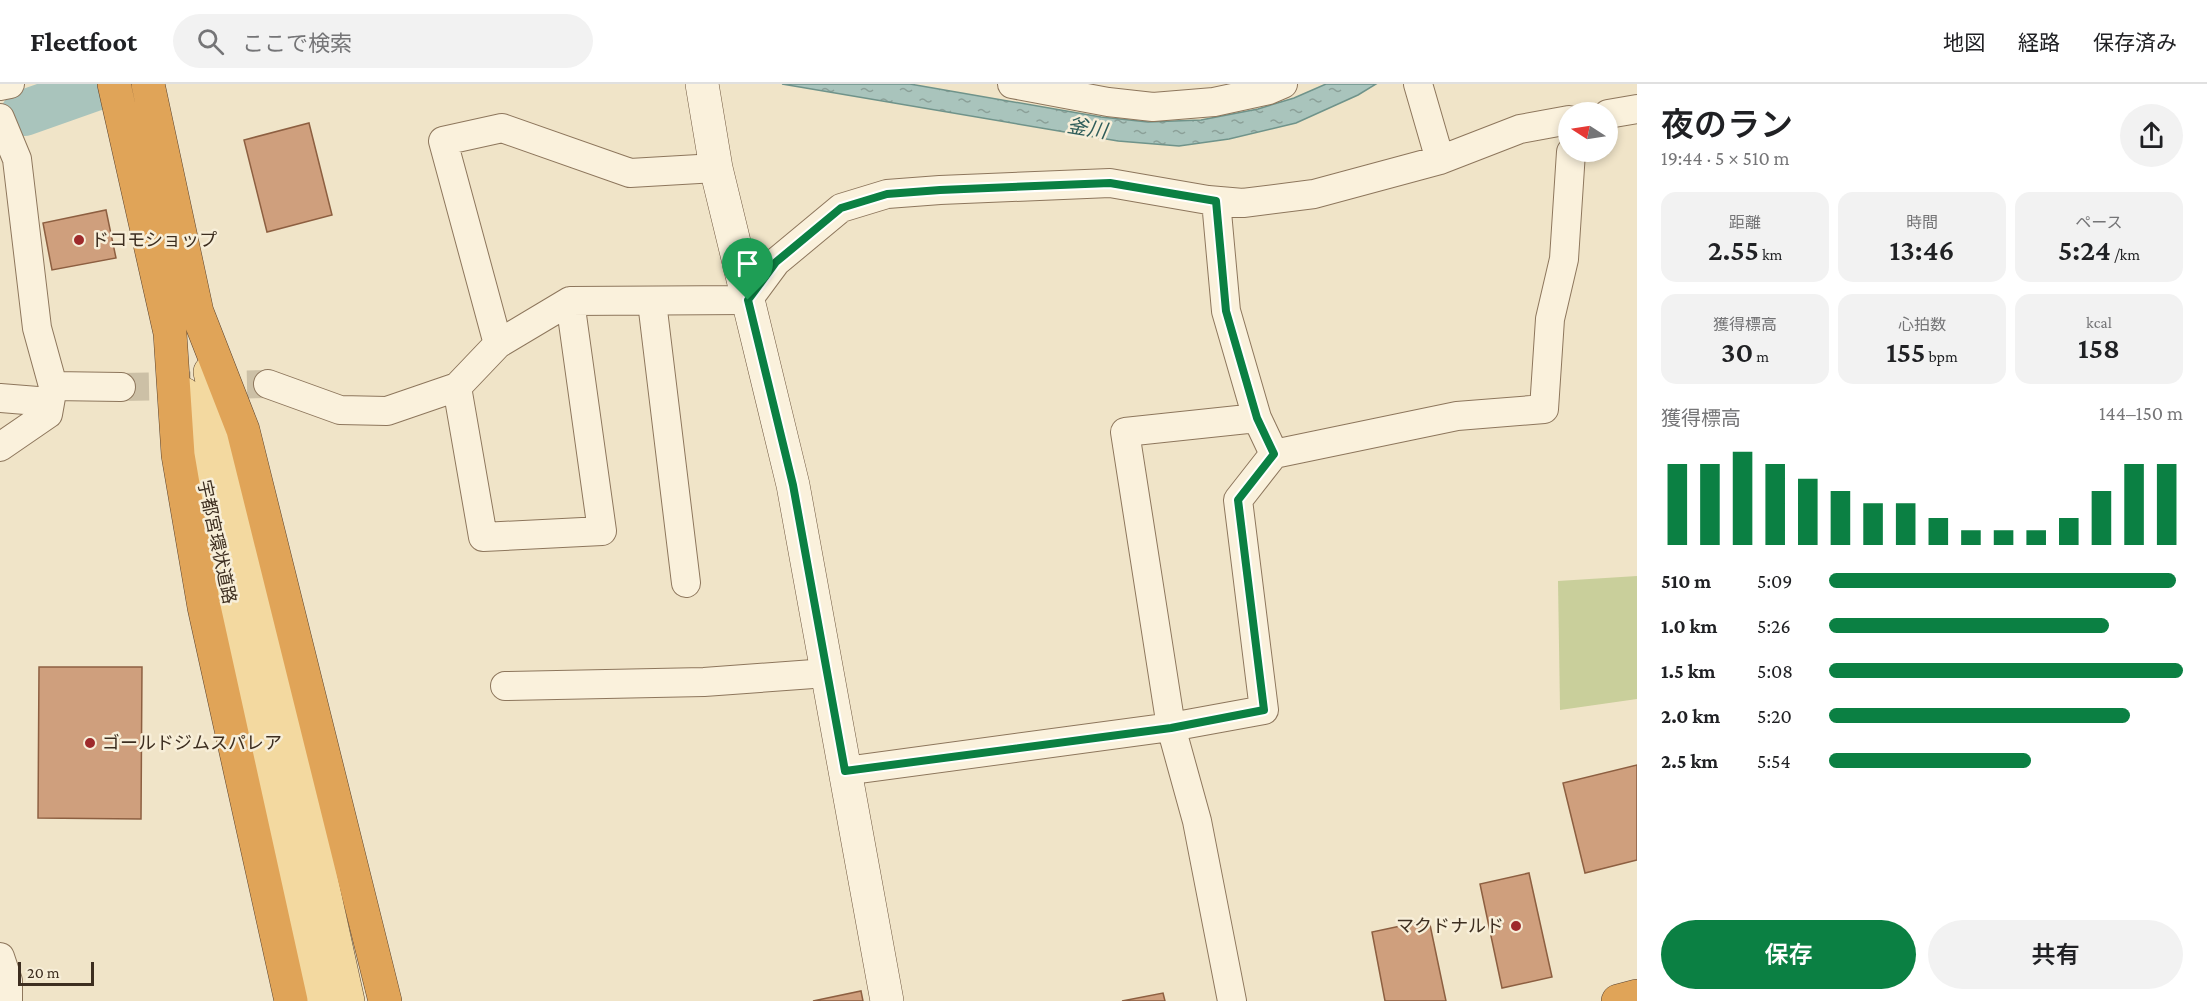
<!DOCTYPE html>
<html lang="ja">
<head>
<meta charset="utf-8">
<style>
	body { margin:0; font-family:"Crimson Pro","Noto Sans JP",serif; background:#f2f2f2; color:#202124; height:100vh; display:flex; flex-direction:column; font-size:22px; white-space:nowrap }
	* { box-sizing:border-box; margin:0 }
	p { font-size:20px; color:#757577 }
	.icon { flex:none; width:33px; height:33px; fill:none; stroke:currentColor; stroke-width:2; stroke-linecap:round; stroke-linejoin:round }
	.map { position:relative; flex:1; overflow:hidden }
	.details { display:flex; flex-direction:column; background:#fff; width:570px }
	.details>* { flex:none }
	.needle { width:39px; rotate:282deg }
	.tools { position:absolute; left:1558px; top:18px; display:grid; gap:12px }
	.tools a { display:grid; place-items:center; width:60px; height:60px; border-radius:50%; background:#fff; box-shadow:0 3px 9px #0003; font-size:30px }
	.scale { position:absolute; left:18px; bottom:15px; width:76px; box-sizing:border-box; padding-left:6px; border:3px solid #3d2e20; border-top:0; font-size:16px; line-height:21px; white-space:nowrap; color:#3d2e20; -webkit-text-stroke:4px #f7eed8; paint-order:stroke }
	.pin { position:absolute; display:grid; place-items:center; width:51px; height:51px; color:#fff; margin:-62px -26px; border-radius:50% 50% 50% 0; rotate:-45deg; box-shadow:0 0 6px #0007 }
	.pin .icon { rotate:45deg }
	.round { display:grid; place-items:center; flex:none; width:63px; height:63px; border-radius:32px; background:#f2f2f2 }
	.summary { display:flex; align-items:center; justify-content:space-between; height:102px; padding:0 24px }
	h1 { font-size:33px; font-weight:600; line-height:45px }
	.stats { display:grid; grid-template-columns:repeat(3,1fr); gap:9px; height:102px; padding:6px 24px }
	.stats div { display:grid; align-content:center; border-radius:15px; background:#f2f2f2; text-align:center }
	.stats b { font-size:30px; font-weight:600 }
	.stats small { font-size:16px; font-weight:400 }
	.stats p { font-size:16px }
	.chart { height:168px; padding:12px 24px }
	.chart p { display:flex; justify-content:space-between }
	.chart svg { width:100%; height:108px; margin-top:6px; stroke:#0b8043; stroke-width:6 }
	.button { display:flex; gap:12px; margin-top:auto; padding:12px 24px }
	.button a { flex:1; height:69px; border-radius:36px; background:#0b8043; color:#fff; font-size:24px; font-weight:600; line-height:69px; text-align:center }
	.button a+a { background:#f2f2f2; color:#202124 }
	ul { padding:0 24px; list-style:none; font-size:20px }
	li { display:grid; grid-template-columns:96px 72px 1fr; align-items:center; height:45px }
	li i { height:15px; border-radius:8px; background:#0b8043 }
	header { display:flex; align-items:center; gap:36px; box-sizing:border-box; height:84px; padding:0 30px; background:#fff; border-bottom:2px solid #e0e0e0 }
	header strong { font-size:28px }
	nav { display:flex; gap:33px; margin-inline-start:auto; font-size:21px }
	.search { width:420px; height:54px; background:#f2f2f2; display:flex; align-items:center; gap:15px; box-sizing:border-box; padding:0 21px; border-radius:33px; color:#757577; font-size:22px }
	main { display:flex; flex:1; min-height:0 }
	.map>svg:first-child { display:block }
	.green { fill:#c9cf9b }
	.water { fill:url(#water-ripples); stroke:#6f938a; stroke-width:1.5 }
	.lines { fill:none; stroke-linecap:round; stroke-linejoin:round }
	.river { stroke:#a9c4bc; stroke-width:46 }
	.building { fill:#cf9f7d; stroke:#8d5f41; stroke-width:1.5 }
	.street-tunnel { stroke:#ccc0a6; stroke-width:28; stroke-dasharray:28 14; stroke-linecap:butt }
	.street-casing { stroke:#8d765c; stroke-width:30 }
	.secondary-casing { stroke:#6f573f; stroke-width:34 }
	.primary-casing { stroke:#5b4430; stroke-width:34 }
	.highway-casing { stroke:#5b4430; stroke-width:34 }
	.street { stroke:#faf1dc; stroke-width:28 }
	.secondary { stroke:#faf1dc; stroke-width:33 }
	.primary { stroke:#f3d9a0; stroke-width:33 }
	.highway { stroke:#e0a458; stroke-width:33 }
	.route-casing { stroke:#fff; stroke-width:12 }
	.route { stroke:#0b8043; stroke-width:8 }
	.poi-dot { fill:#9e2a2b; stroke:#f7eed8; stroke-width:2 }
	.labels { text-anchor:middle; stroke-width:5; stroke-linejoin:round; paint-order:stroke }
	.poi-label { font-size:18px; fill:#3d2e20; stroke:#f7eed8; text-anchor:start }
	.street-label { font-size:18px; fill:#3d2e20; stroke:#f7eed8 }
	.water-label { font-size:20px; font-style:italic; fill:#2f5d5a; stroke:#f7eed8 }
</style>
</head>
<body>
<header>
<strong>Fleetfoot</strong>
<div class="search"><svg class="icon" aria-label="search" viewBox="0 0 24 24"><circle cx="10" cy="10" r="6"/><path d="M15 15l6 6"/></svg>ここで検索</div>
<nav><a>地図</a><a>経路</a><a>保存済み</a></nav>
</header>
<main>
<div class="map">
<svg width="1637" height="917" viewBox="0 0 1637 917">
	<defs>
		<pattern id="water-ripples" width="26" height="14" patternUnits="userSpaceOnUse" patternTransform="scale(1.5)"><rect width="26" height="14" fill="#a9c4bc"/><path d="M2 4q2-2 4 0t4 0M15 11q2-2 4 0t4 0" fill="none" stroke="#8ba098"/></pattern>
	</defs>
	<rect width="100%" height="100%" fill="#f0e4c8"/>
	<!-- green -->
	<path class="green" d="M1637 492V615L1560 626 1558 497Z"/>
	<!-- water -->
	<path class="water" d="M65 0H82L89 25 18 46 8 20Z
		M782 0H910L1101 33 1148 38 1201 36 1258 25 1294 14 1326 0H1376L1358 11 1296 39 1229 55 1179 62 1118 57Z"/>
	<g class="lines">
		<!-- river -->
		<path class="river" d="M24 29 106 0"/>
	</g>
	<!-- building -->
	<path class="building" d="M309 39 332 131 267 148 244 56Z
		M106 126 116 174 52 186 43 139Z
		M39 583H142L141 735 38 734Z
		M1637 681V776L1585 789 1563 699Z
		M1529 789 1552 893 1502 904 1480 800Z
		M1429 836 1446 917H1385L1372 848Z
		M861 907 863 917H813Z
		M1163 909 1165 917H1122Z"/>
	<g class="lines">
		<!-- street-tunnel -->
		<path class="street-tunnel" d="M121 303 268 300"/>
		<defs>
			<path id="street" d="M1012 0 1108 18 1153 23 1214 18 1269 6 1283 0
				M1418 0 1440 76
				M0 2 10 0
				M1608 30 1637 25
				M0 34 17 75 37 244 53 302
				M1216 117 1226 227 1257 334 1274 370 1457 332 1544 325 1550 235 1564 175 1571 68
				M652 218 686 499
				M498 260 443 57 502 44 630 89 716 84
				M268 300 340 326 387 327 457 303 498 260 570 217 748 216 776 178 841 124 887 110 940 106 1110 99 1208 116 1243 119 1314 110 1440 76 1520 45 1569 36
				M457 303 483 453 602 447 570 217
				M0 314 50 318
				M0 363 48 330 53 302 121 303
				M505 602 704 598 827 589
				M845 687 1171 643 1264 626 1238 416 1274 370
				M0 873 8 897V917
				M1232 917 1197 737 1171 643 1125 348 1257 334"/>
			<path id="secondary" d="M702 0 716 84 793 401 887 917"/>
			<path id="primary" d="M210 288 348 917
				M184 310 318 917"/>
			<path id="highway" d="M114 0 170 249 178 371 204 523 291 917
				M148 0 197 228 243 346 385 917
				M1618 917 1637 912"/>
		</defs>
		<!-- street casing -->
		<use href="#street" class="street-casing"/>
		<!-- secondary casing -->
		<use href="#secondary" class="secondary-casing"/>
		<!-- primary casing -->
		<use href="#primary" class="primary-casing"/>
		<!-- highway casing -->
		<use href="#highway" class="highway-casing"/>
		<!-- street -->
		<use href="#street" class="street"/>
		<!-- secondary -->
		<use href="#secondary" class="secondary"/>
		<!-- primary -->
		<use href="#primary" class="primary"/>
		<!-- highway -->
		<use href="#highway" class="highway"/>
	</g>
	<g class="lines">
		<defs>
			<path id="route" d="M1110 99 1216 117 1226 227 1257 334 1274 370 1238 416 1264 626 1171 644 845 687 793 401 748 216 776 178 841 124 887 110 940 106Z"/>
		</defs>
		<!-- route casing -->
		<use href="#route" class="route-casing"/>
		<!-- route -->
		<use href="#route" class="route"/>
	</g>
	<!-- markers -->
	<g class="poi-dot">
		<circle cx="79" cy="156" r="6"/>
		<circle cx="90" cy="659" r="6"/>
		<circle cx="1516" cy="842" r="6"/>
	</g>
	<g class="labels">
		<!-- poi labels -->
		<g class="poi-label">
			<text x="91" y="162">ドコモショップ</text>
			<text x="102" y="665">ゴールドジムスパレア</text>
			<text x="1504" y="848" text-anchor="end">マクドナルド</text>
		</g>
		<!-- street labels -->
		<g class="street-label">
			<text transform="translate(217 458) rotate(78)" y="6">宇都宮環状道路</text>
		</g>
		<!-- water labels -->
		<g class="water-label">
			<text transform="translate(1087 44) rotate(9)" y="7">釜川</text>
		</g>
	</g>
</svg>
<div class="tools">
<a><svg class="needle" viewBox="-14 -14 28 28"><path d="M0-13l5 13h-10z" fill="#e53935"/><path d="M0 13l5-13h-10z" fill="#757577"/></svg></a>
</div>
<div class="scale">20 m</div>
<div class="pin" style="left:748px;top:216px;background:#1e9e55"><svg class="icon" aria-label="arrive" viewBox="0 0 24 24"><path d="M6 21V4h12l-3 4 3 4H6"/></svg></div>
</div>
<section class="details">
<div class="summary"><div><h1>夜のラン</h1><p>19:44 · 5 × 510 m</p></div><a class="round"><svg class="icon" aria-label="share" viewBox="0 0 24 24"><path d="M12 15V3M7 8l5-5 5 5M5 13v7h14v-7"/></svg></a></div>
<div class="stats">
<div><p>距離</p><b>2.55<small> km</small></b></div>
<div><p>時間</p><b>13:46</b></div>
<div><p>ペース</p><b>5:24<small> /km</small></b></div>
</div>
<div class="stats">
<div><p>獲得標高</p><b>30<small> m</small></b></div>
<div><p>心拍数</p><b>155<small> bpm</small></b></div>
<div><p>kcal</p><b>158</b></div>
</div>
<div class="chart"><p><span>獲得標高</span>144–150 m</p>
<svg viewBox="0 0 160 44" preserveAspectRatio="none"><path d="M5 44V11M15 44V11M25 44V6M35 44V11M45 44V17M55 44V22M65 44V27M75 44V27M85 44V33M95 44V38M105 44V38M115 44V38M125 44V33M135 44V22M145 44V11M155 44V11"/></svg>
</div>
<ul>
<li><b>510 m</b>5:09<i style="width:98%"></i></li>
<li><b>1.0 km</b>5:26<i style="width:79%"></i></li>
<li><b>1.5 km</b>5:08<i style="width:100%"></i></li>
<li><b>2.0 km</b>5:20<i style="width:85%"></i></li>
<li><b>2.5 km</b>5:54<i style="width:57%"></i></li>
</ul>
<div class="button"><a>保存</a><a>共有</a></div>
</section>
</main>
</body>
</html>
